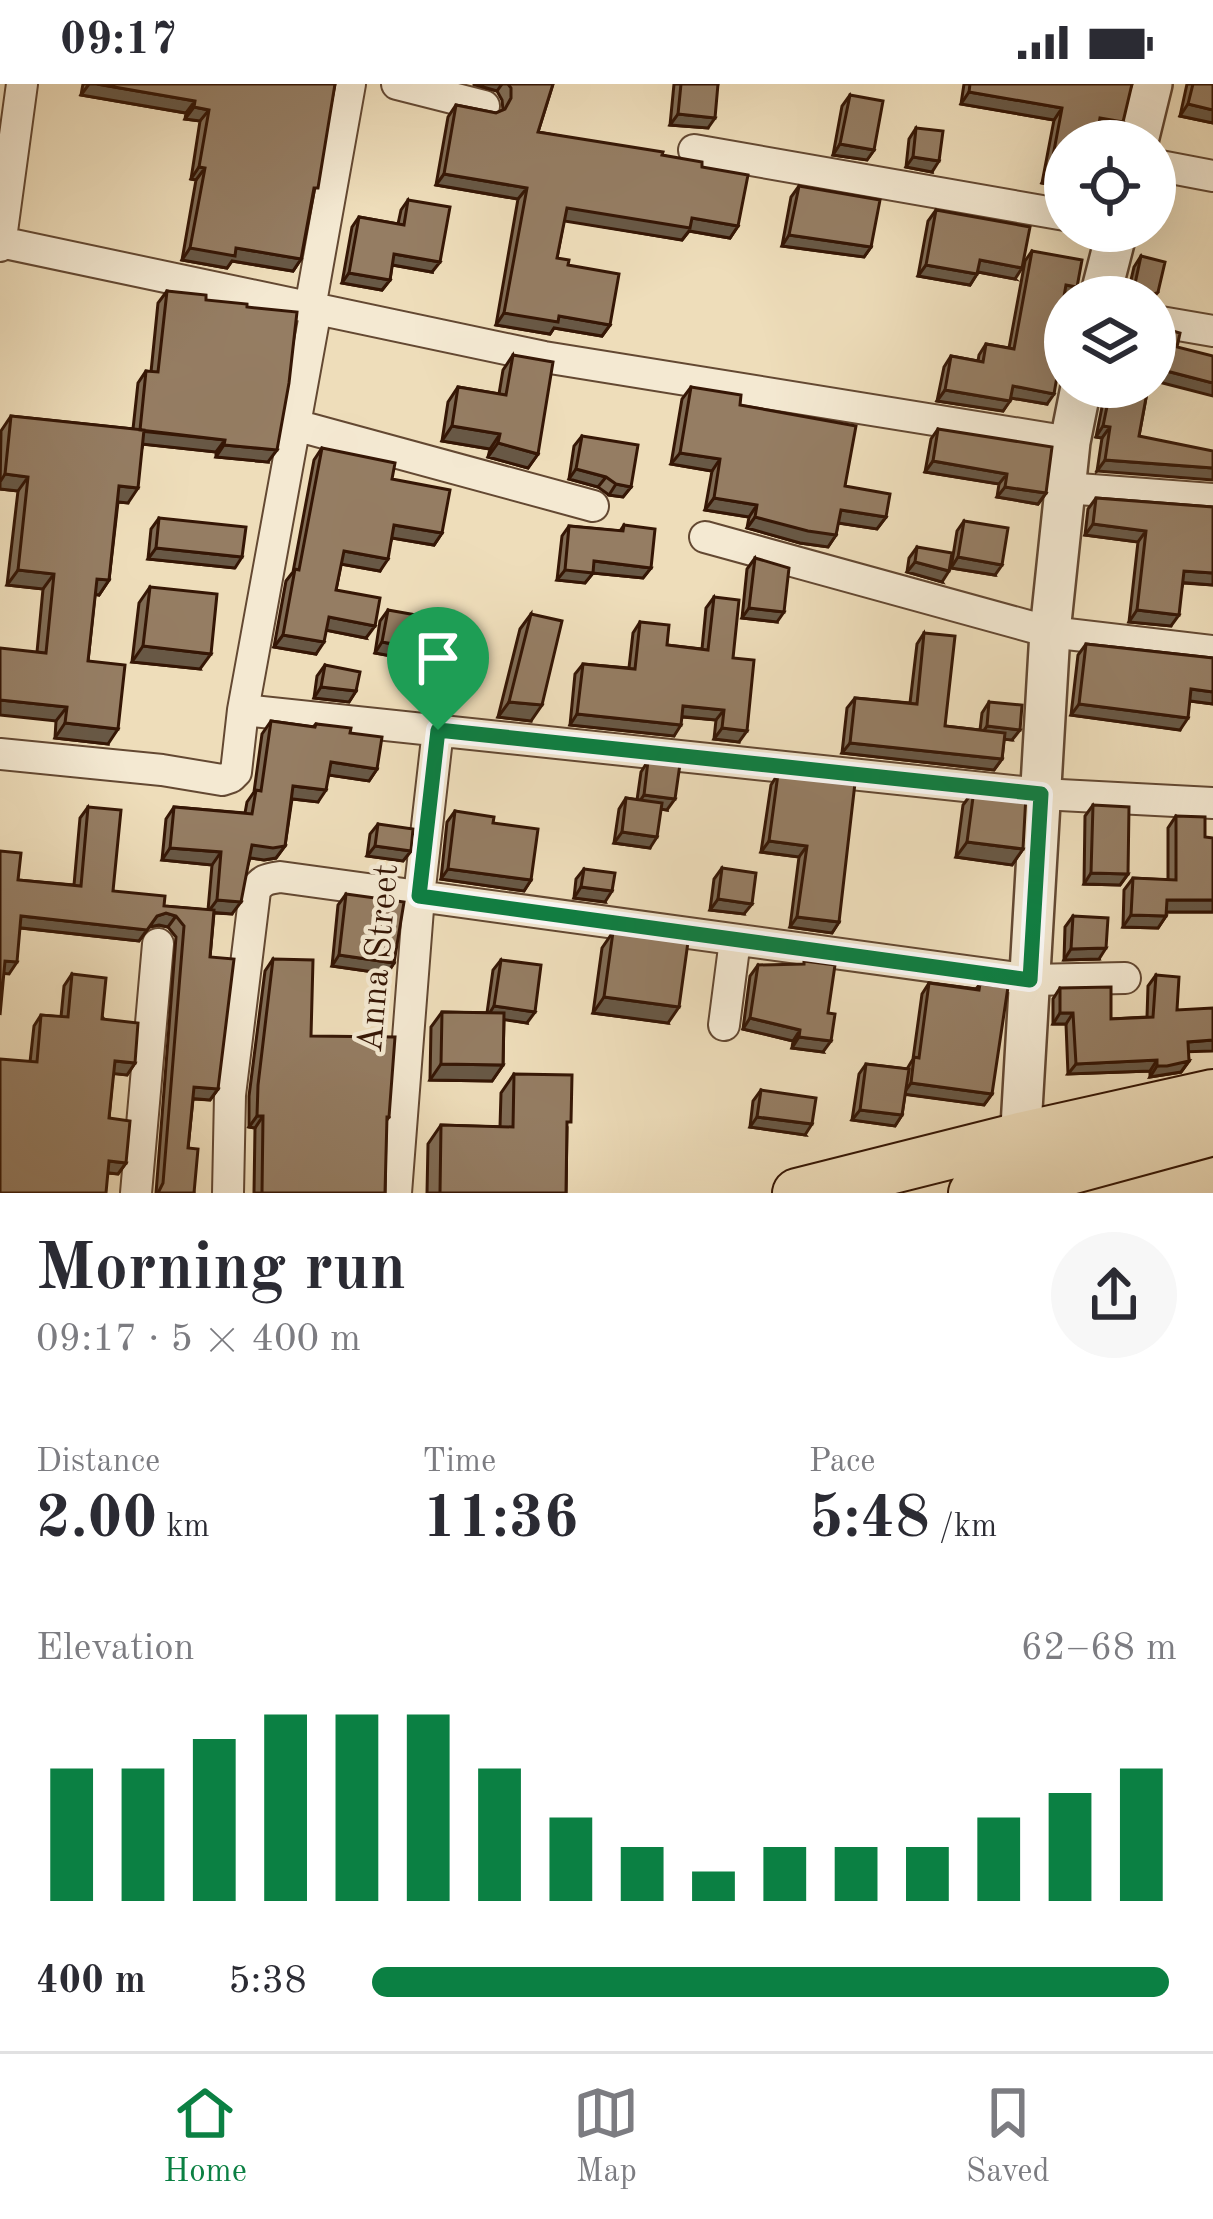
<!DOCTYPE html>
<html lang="en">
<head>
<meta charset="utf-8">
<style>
	body { margin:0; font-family:"Old Standard TT",serif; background:#f7f7f7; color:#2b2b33; height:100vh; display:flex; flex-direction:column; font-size:45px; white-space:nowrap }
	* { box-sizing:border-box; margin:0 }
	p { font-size:39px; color:#7c7c81 }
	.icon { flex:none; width:66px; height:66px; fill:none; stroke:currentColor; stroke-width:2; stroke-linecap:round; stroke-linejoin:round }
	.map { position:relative; height:1109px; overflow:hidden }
	.side { display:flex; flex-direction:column; background:#fff; flex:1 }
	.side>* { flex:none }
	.tools { position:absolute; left:1044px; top:36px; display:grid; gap:24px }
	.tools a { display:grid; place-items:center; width:132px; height:132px; border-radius:50%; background:#fff; box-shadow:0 12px 48px #0002; font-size:60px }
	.pin { position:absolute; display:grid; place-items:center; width:102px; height:102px; color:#fff; margin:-123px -51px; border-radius:50% 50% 50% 0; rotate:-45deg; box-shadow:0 0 12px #0007 }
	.pin .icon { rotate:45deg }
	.round { display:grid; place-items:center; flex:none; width:126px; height:126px; border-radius:63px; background:#f7f7f7 }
	.overview { display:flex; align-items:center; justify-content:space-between; height:204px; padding:0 36px }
	h1 { font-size:66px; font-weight:700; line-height:90px }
	.metrics { display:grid; grid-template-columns:repeat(3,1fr); gap:18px; height:204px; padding:12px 36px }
	.metrics div { display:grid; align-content:center }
	.metrics b { font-size:60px; font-weight:700 }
	.metrics small { font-size:33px; font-weight:400 }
	.metrics p { font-size:33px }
	.chart { height:336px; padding:24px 36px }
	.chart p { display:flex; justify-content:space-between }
	.chart svg { width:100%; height:216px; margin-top:12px; stroke:#0b8043; stroke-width:6 }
	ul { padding:0 36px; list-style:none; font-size:39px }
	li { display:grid; grid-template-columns:192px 144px 1fr; align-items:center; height:90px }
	li i { height:30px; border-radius:15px; background:#0b8043 }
	.status { display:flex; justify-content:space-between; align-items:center; height:84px; padding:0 60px; background:#fff; direction:ltr }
	.status svg { height:33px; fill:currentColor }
	.dock { display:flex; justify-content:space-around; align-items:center; height:168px; border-top:3px solid #e1e1e2; background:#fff; font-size:33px; color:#7c7c81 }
	.dock a { display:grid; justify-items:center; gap:6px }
	.dock .active { color:#0b8043 }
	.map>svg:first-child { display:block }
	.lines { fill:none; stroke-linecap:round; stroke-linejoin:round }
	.minor-casing { stroke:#634832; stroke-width:34 }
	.tertiary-casing { stroke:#634832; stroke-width:44 }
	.primary-casing { stroke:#351605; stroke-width:52 }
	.minor { stroke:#f4e9d2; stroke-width:30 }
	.tertiary { stroke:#f4e9d2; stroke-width:39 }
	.primary { stroke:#eeddba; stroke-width:48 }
	.wall { fill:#806c55; stroke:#351605; stroke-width:3 }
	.shaded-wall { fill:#685845; stroke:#351605; stroke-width:3 }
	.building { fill:#957d63; stroke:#351605; stroke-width:3 }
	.route-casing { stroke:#fff; stroke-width:24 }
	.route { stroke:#0b8043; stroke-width:15 }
	.labels { text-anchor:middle; stroke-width:9; stroke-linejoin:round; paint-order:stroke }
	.street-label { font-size:36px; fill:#351605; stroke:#f4e9d2 }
</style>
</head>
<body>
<div class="status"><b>09:17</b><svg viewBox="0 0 49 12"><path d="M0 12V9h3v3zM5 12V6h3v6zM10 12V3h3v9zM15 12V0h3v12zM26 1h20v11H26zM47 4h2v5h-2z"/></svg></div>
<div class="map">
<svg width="1213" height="1109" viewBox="0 0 1213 1109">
	<rect width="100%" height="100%" fill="#eeddba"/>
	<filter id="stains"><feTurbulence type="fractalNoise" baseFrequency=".00167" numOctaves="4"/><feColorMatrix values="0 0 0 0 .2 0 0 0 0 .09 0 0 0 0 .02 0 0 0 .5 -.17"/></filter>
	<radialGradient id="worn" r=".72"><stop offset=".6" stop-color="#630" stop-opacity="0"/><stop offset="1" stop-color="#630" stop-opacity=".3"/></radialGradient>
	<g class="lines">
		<defs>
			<path id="minor" d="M397 0 484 22
				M694 66 1065 131
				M1155 81 1213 92
				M0 158 544 273 1070 358
				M0 162 22 0
				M310 224 350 0
				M1155 237 1213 247
				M295 341 593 422
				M1065 404 1213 415
				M705 453 1050 548 1213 567
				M243 626 1041 710 1213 719
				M0 670 162 686 222 696 231 693 236 688 243 626 316 225
				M724 941 735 856
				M136 1109 158 860
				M228 1109 230 1011 255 807C261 796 267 795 280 793L1031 896 1125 894
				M396 1109 419 812 438 646"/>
			<path id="tertiary" d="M1138 57 1152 0
				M1100 213 1117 147
				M1019 1077 1050 548 1070 358 1081 303"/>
			<path id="primary" d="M797 1109 1020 1053 1213 1010
				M973 1109 1018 1100 1213 1047"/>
		</defs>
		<!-- minor casing -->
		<use href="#minor" class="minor-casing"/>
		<!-- tertiary casing -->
		<use href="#tertiary" class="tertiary-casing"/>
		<!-- primary casing -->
		<use href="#primary" class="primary-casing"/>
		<!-- minor -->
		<use href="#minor" class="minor"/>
		<!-- tertiary -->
		<use href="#tertiary" class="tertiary"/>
		<!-- primary -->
		<use href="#primary" class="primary"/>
	</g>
	<!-- wall -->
	<path class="wall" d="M83 0H335L301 175 293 187 232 177 227 184 182 176 196 96 191 95 200 37 185 35 186 29 81 11Z
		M473 0H553L538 48 662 71 702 83 738 142 730 154 689 147 682 156 564 136 557 174 568 181 610 241 602 252 554 244 550 250 496 241 518 115 436 101 448 33 456 21 496 29 503 26 502 16 497 7Z
		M674 0H718L708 44 670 41Z
		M964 0H1132L1115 49 1098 46 1065 57V103L1042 99 1054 36 961 20Z
		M1187 0H1213V39L1180 32Z
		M850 11 874 66 867 76 833 71 842 22Z
		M916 44 932 88 906 83 909 55Z
		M799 102 871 163 864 173 782 162 791 113Z
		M408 116 432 188 392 181 390 196 382 206 342 199 352 143 359 133 398 140 401 126Z
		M936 126 1015 195 978 188 970 201 918 192 928 137Z
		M1032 167 1077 203 1070 213 1064 212 1047 320 1011 314 1003 327 937 317 944 283 951 272 978 277 979 271 986 260 1009 264 1025 177Z
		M1141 172 1158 208 1154 213H1127L1134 183Z
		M167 207 206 216 268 378 216 373V368L143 360 128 419 118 418 109 496 99 511 95 510 88 577 108 660 55 654 56 637 37 568 43 505 7 501 18 407 0 405 1 347 11 332 133 345 138 299 146 287 151 288 158 219Z
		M513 271 538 370 528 384 488 373 490 365 442 357 448 318 458 303 499 310 503 286Z
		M691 303 740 321 886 433 877 445 838 439 836 451 828 463 800 459 747 444 749 433 705 426 712 387 671 380 682 315Z
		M1106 303H1148L1139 352 1097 387 1102 354 1096 353Z
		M938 345 1046 409 1038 420 997 413 999 400 925 388 931 355Z
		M582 352 631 403 623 413 609 411 598 403 569 395 574 362Z
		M322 364 392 395 442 449 434 461 392 454 380 487 341 480 336 506 366 554 326 546 316 570 274 563 286 497 293 488 314 376Z
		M1096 414 1213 423V501L1183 499 1171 542 1129 538 1138 458 1085 451 1088 425Z
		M159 434 235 484 148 475 151 445Z
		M964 437 995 491 951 484 957 447Z
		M624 441 651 484 643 494 593 489 585 499 557 496 562 452 569 442 620 447Z
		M917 463 942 498 907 488 909 474Z
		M755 474 777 538 742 534 747 485Z
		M150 503 200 585 132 578 139 519Z
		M714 513 733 574 739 658 714 655 716 636 682 633 674 652 570 641 575 590 583 580 629 584 633 549 640 538 667 561 702 565 706 524Z
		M388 526 427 566 419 577 375 569 380 537Z
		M531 530V637L498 633 520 545Z
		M924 549 945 642 980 646 982 629 989 618 1012 656 1004 655 1002 675 994 686 842 669 847 624 855 614 910 619 917 560Z
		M1086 560 1213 574V620L1190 617 1180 646 1071 631 1078 571Z
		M325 581 356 607 349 618 314 614 317 592Z
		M271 637 313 643 316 640 350 649 377 685 369 697 329 691 318 718 292 715 285 762 276 774 264 776 250 774 232 830 214 829 210 873 218 1005 210 1016 193 1015 188 1064 194 1109H156L176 853 168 843 159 841 149 843 139 857 20 844 9 890 0 767 18 796 74 801 80 734 88 723 113 807 164 822 208 826 212 781 162 776 166 735 174 723 245 729 247 718 254 708 262 650Z
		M648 677 667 726 661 725 650 764 614 759 619 725 626 714 637 716 641 688Z
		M778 690 839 838 832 849 790 843 799 773 761 768 771 701Z
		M974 706 1023 765 1012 781 956 773 963 721Z
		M1093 721 1128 790 1120 801 1084 800 1085 732Z
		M455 727 493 739 531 796 524 807 441 795 447 738Z
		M1176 732 1205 753 1213 828H1166V832L1158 844 1123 843 1124 806 1133 794 1168 796V744Z
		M378 740 411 767 403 777 367 772 370 750Z
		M722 784 744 830 710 826 714 795Z
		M584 785 605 818 574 814 576 795Z
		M346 810 394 879 387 890 332 882 338 821Z
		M1073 832 1099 875 1064 876 1065 843Z
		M613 848 668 939 593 929 602 864Z
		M273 875 311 952 389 1033 386 1037 385 1109H254L255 1044 249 1043V1012L265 887Z
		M501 876 527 939 504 935 503 981 492 997 430 996 431 943 442 928 487 929 493 886Z
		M758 881 823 968 792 964 793 957 743 945 750 892Z
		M72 890 135 979 127 991 113 989 109 1034 126 1079 118 1090 108 1089 30 978 34 942 41 931 61 933 64 902Z
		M1156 891 1177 926 1188 968 1189 977 1181 988 1150 993V987L1068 990 1066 940H1053V915L1060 904 1111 935 1147 933 1148 902Z
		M929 899 976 905 980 900 992 1010 984 1021 905 1010 902 1031 895 1042 852 1036 859 990 866 980 907 985 913 975 922 910Z
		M514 990 567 1043 566 1109H427L428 1060 441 1041 500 1043 501 1009Z
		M761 1006 805 1051 750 1043 753 1017Z"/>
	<!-- shaded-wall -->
	<path class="shaded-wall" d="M89 0H97L195 17 186 29 81 11Z
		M473 0H502L497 7Z
		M969 8 1062 24 1054 36 961 20Z
		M1188 20 1213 26V39L1180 32Z
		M194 23 209 26 200 37 185 35Z
		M678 30 715 34 708 44 670 41Z
		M1100 34 1123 38 1115 49 1092 45Z
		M840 60 874 66 867 76 833 71Z
		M913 73 939 77 932 88 906 83Z
		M199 83 205 84 196 96 191 95Z
		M1050 88 1065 90V103L1042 99Z
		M444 90 527 104 518 115 436 101Z
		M567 124 692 134 738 142 730 154 689 147 682 156 558 136Z
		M789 151 871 163 864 173 782 162Z
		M190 164H236L301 175 293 187 232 177 227 184 182 176Z
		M394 170 440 178 432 188 387 180Z
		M980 176 1022 184 1015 195 973 187Z
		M926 181 977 190 970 201 918 192Z
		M349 189 390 196 382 206 342 199Z
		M1066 201 1077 203 1070 213 1059 211Z
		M504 229 559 232 610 241 602 252 554 244 550 250 496 241Z
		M1155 284 1213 299V312L1155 297Z
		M1013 302 1054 310 1047 320 1005 313Z
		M945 306 1010 317 1003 327 937 317Z
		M452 342 500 350 490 365 442 357Z
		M1103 342 1110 343 1102 354 1096 353Z
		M140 347 225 356 216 368 132 359Z
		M498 359 538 370 528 384 488 373Z
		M224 361 277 366 268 378 216 373Z
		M680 369 720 375 712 387 671 380Z
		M1105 376 1213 384V396L1097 387Z
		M933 377 1007 390 999 400 925 388Z
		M576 385 606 393 598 403 569 395Z
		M5 390 28 393 18 407 0 405V398Z
		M616 400 631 403 623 413 609 411Z
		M119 402 138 404 128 419 109 417Z
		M1005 403 1046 409 1038 420 997 413Z
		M714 414 757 421 749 433 705 426Z
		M841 426 886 433 877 445 832 438Z
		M755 433 836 451 828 463 800 459 747 444Z
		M1093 440 1146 447 1138 458 1085 451Z
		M394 441 442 449 434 461 386 453Z
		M156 464 242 473 235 484 148 475Z
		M344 467 388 475 380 487 335 479Z
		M958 473 1002 481 995 491 951 484Z
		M594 477 651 484 643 494 593 489 585 499 557 496 565 486Z
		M915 478 949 487 942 498 907 488Z
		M18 486 54 490 43 505 7 501Z
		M1184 487 1213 489V501L1176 498Z
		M97 495 109 496 99 511 87 509Z
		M749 524 784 528 777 538 742 534Z
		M1137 526 1179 531 1171 542 1129 538Z
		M329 533 375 542 366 554 320 545Z
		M283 551 324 558 316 570 274 563Z
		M382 558 427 566 419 577 375 569Z
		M143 562 211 570 200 585 132 578Z
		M321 603 356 607 349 618 314 614Z
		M1191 605 1213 608V620L1183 616Z
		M0 616 67 623 56 637 0 631Z
		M509 618 542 621 531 637 498 633Z
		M1079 620 1188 634 1180 646 1071 631Z
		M683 622 724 626 716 636 676 632Z
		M577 630 681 641 674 652 570 641Z
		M65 639 118 645 108 660 55 654Z
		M987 642 1020 646 1012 656 979 653Z
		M722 644 747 647 739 658 714 655Z
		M850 659 1002 675 994 686 842 669Z
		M331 678 377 685 369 697 322 690Z
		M293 702 326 706 318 718 285 714Z
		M644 711 675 715 667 726 636 722Z
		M622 748 657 753 650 764 614 759Z
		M769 757 807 762 799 773 761 768Z
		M967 758 1023 765 1012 781 956 773Z
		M252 761 285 762 276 774 264 776 244 773Z
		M375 762 411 767 403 777 367 772Z
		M170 764 221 768 212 781 162 776Z
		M448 785 531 796 524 807 441 795Z
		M1091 789 1128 790 1120 801 1084 800Z
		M581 803 612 807 605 818 574 814Z
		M718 815 752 820 744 830 710 826Z
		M217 816 241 818 232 830 208 828Z
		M1167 816H1213V828H1159Z
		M166 829 176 832 168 843 159 841 149 843 157 832Z
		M1131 831 1166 832 1158 844 1123 843Z
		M21 832 147 846 139 857 13 843Z
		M797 833 839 838 832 849 790 843Z
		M1106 864 1099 875 1064 876 1071 865Z
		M339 871 394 879 387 890 332 882Z
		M5 877 17 878 9 890 0 889Z
		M604 913 679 923 668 939 593 929Z
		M494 922 535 928 527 939 487 933Z
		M1060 929H1073L1066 940H1053Z
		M750 934 800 946 793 957 743 945Z
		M799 953 831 957 823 968 792 964Z
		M1213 956V967L1180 968 1188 958Z
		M1157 976 1150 987 1068 990 1076 980Z
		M115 977 135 979 127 991 107 989Z
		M1189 977 1181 988 1150 993 1157 982Z
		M441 980 503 981 492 997 430 996Z
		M911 999 992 1010 984 1021 903 1010Z
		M194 1003 218 1005 210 1016 186 1014Z
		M860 1026 902 1031 895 1042 852 1036Z
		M257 1032H263L255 1044 249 1043Z
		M757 1033 812 1040 805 1051 750 1043Z
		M109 1077 126 1079 118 1090 101 1088Z"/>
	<!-- building -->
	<path class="building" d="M97 0H335L318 104H314L301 175 236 164 235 172 190 164 205 84 199 83 209 26 194 23 195 17Z
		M508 0H553L538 48 663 68 662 71 702 78V83L748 91 738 142 692 134 690 144 567 124 557 174 569 176 568 181 619 190 610 241 559 232 558 238 504 229 527 104 444 90 456 21 496 29 505 25 511 14V4Z
		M681 0H718L715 34 678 30Z
		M970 0H1132L1123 38 1100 34 1096 57H1065V90L1050 88 1062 24 969 8Z
		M1193 0H1213V26L1188 20Z
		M850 11 883 17 874 66 840 60Z
		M916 44 943 47 939 77 913 73Z
		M799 102 880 116 871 163 789 151Z
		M408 116 450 123 440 178 394 170 390 196 349 189 359 133 404 141Z
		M936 126 1030 143 1022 184 980 176 977 190 926 181Z
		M1032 167 1082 176 1077 203 1066 201 1053 273 1060 275 1054 310 1013 302 1010 317 945 306 951 272 983 278 986 260 1014 265Z
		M1141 172 1165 178 1158 208 1149 213 1133 209Z
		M167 207 206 211V216L247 220V223L297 228 289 299 277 366 224 361 225 356 140 346 146 287 158 288Z
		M1155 242 1180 249 1177 263 1213 272V299L1155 284Z
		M513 271 553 278 538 370 498 359 500 350 452 342 458 303 506 311Z
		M691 303 741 311 740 321 856 342 845 402 890 410 886 433 841 426 836 451 808 447 755 433 757 421 714 414 720 375 680 369Z
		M1111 303H1148L1139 352 1213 367V384L1105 376 1110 343 1103 342Z
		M11 332 144 346 138 404 119 402 109 496 97 495 88 577 125 581 118 645 65 639 67 623 0 616V564L46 569 54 490 18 486 28 393 5 390Z
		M938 345 1052 363 1046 409 1005 403 1007 390 933 377Z
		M582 352 638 361 631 403 616 400 606 393 576 385Z
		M322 364 395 379 392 395 450 406 442 449 394 441 388 475 344 467 336 506 380 514 375 542 329 533 324 558 283 551 295 485 299 486Z
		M1096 414 1213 423V489L1184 487 1179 531 1137 526 1146 447 1093 440Z
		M159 434 246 443 242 473 156 464Z
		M964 437 1008 444 1002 481 958 473Z
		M624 441 655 445 651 484 594 477 593 489 565 486 569 442 623 447Z
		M917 463 952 469 949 487 915 478Z
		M755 474 789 484 784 528 749 524Z
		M150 503 217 510 211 570 143 562Z
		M714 513 739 516 733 574 754 576 747 647 722 644 724 626 683 622 681 641 577 630 583 580 635 585 640 538 669 541 667 561 708 566Z
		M388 526 433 534 427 566 382 558Z
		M531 530 562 537 542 621 509 618Z
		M924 549 955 552 945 642 1005 649 1002 675 850 659 855 614 917 620Z
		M1086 560 1213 574V608L1191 605 1188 634 1079 620Z
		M325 581 360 588 356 607 321 603Z
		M989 618 1022 621 1020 646 987 642Z
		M271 637 315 643 316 640 351 644 350 649 382 653 377 685 331 678 326 706 293 702 285 762 273 764 252 761 241 818 217 816 221 768 170 764 174 723 252 730 256 706 261 707Z
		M648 677 680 680 675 715 644 711Z
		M778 690 855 699 839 838 797 833 807 762 769 757Z
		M974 706 1026 711 1023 765 967 758Z
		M626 714 662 719 657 753 622 748Z
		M1093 721 1129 723 1128 790 1091 789Z
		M88 723 121 726 113 807 165 812 164 822 214 826 210 873 234 875 218 1005 194 1003 188 1064 198 1065 194 1109H158L163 1099 184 842 176 832 166 829 157 832 147 846 21 832 17 878 5 877 0 931V767L21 769 18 796 81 802Z
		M455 727 494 733 493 739 538 745 531 796 448 785Z
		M1176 732 1205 733V753L1213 754V816H1167L1166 832 1131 831 1133 794 1176 796Z
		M378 740 413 745 411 767 375 762Z
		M722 784 756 789 752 820 718 815Z
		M584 785 615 789 612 807 581 803Z
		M346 810 404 818 394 879 339 871Z
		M1073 832 1108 834 1106 864 1071 865Z
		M613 848 688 858 679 923 604 913Z
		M273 875 313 876 311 952 395 953 389 1033H387L385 1109H262L263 1032H257L258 1001Z
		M501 876 541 881 535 928 494 922Z
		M804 877 835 881 828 929 835 930 831 957 799 953 800 946 750 934 758 881 804 880Z
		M72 890 106 894 102 935 138 939 135 979 115 977 109 1034 130 1037 126 1079 109 1077 106 1109H0V975L37 978 41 931 68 933Z
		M1156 891 1179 893 1177 926 1213 924V956L1188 958 1189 977 1167 982H1157V976L1076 980 1073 929H1060V904L1111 903V935L1153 933Z
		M929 899 979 906 980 900 1008 903 992 1010 911 999 914 973 919 974Z
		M442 928 504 929 503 981 441 980Z
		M866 980 909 985 902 1031 860 1026Z
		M514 990 572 991 571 1038H567L566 1109H440L441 1041 513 1043Z
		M761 1006 816 1014 812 1040 757 1033Z"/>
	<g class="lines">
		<defs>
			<path id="route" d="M438 646 1041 710 1030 896 419 812Z"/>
		</defs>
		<!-- route casing -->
		<use href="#route" class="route-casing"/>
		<!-- route -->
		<use href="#route" class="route"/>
	</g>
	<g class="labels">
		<!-- street labels -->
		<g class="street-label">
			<text transform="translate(376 874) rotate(-85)" y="13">Anna Street</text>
		</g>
	</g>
	<rect width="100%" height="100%" filter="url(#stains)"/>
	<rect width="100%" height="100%" fill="url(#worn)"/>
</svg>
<div class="tools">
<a><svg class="icon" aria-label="locate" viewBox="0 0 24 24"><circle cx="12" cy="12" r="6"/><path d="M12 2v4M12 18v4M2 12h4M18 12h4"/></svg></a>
<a><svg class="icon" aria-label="layers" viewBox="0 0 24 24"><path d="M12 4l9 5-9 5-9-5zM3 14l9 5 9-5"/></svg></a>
</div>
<div class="pin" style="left:438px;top:646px;background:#1e9e55"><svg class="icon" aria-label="arrive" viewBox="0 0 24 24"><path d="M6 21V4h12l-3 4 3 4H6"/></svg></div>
</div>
<section class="side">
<div class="overview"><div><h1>Morning run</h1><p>09:17 · 5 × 400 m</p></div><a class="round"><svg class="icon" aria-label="share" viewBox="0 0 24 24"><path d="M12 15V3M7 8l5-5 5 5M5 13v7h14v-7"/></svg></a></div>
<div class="metrics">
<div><p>Distance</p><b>2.00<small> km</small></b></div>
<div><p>Time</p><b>11:36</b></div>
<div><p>Pace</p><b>5:48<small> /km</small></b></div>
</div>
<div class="chart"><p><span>Elevation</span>62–68 m</p>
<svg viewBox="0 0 160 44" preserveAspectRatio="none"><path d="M5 44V17M15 44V17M25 44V11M35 44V6M45 44V6M55 44V6M65 44V17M75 44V27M85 44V33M95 44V38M105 44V33M115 44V33M125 44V33M135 44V27M145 44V22M155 44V17"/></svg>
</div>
<ul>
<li><b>400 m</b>5:38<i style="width:99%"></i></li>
</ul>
</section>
<nav class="dock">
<a class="active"><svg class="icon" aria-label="home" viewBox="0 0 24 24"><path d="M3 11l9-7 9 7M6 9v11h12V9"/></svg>Home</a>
<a><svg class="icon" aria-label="map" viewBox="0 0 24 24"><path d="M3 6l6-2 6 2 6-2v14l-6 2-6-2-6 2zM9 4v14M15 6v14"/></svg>Map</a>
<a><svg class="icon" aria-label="saved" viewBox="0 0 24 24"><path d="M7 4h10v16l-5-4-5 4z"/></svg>Saved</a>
</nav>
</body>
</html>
